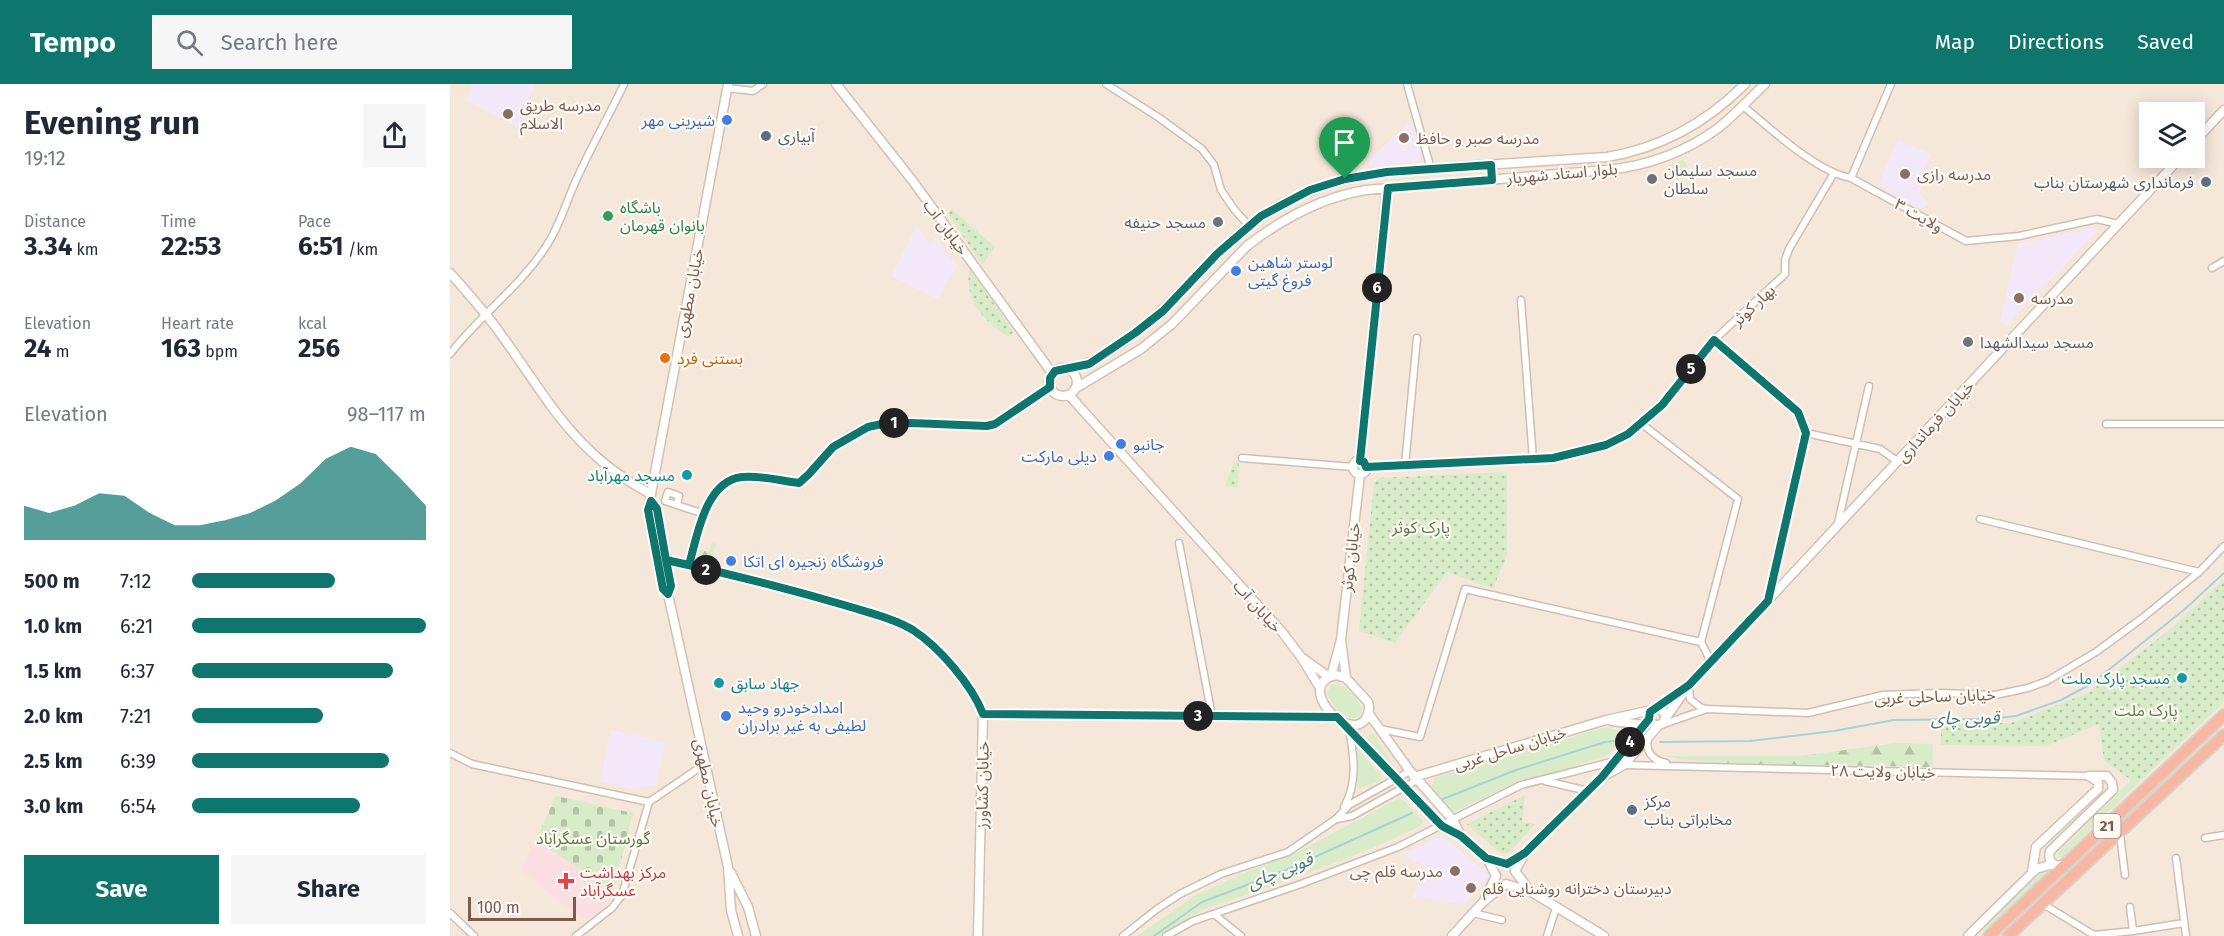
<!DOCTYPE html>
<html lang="en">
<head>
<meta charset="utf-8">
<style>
	body { margin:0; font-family:"Fira Sans","Noto Sans Arabic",sans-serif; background:#f6f6f7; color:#1f2937; height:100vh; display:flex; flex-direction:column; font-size:22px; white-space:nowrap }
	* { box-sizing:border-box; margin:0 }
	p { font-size:20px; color:#747a83 }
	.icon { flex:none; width:33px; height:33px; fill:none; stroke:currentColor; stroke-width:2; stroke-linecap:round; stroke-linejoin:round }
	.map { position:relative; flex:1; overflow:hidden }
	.side { display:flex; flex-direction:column; background:#fff; width:450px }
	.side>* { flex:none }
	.controls { position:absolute; left:1689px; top:18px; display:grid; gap:12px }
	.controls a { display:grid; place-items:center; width:66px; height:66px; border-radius:0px; background:#fff; box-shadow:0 3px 15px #0003; font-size:30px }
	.scale { position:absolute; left:18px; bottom:15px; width:108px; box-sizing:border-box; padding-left:6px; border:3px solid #7a5c4d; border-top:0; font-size:16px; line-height:21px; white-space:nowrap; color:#7a5c4d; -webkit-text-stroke:4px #fffaf3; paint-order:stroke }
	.pin { position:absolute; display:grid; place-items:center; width:51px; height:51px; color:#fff; margin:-62px -26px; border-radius:50% 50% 50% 0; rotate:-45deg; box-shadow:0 0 6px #0007 }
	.pin .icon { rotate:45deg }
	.km { position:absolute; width:30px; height:30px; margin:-15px; border-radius:50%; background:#222; color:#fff; font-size:16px; line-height:30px; text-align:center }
	.round { display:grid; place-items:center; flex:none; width:63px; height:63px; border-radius:0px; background:#f6f6f7 }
	.headline { display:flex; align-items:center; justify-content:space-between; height:102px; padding:0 24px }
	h1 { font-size:33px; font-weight:700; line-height:45px }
	.metrics { display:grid; grid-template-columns:repeat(3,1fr); gap:9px; height:102px; padding:6px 24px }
	.metrics div { display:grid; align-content:center }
	.metrics b { font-size:26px; font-weight:700 }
	.metrics small { font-size:16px; font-weight:400 }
	.metrics p { font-size:16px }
	.chart { height:168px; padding:12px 24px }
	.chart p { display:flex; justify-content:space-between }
	.chart svg { width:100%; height:108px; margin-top:6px; fill:#0f766e; opacity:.7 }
	.button { display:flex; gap:12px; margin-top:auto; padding:12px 24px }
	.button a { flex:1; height:69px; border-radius:0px; background:#0f766e; color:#fff; font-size:24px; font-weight:700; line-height:69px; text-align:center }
	.button a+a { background:#f6f6f7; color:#1f2937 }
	ul { padding:0 24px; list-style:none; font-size:20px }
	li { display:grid; grid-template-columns:96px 72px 1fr; align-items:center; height:45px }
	li i { height:15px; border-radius:8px; background:#0f766e }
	header { display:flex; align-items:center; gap:36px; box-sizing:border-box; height:84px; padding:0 30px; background:#0f766e; color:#fff }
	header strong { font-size:28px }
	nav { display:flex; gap:33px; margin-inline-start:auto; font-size:21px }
	.search { width:420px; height:54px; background:#f6f6f7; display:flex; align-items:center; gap:15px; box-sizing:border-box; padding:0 21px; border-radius:0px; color:#747a83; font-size:22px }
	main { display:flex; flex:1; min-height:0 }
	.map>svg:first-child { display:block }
	.residential { fill:#f5e8da; fill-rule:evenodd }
	.education { fill:#f3e8fa }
	.medical { fill:#fbdfe3 }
	.grass { fill:#d8ecc9 }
	.forest { fill:url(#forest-firs) }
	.cemetery { fill:url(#cemetery-stones) }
	.park { fill:url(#park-dots) }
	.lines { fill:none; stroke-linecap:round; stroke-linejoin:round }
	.stream { stroke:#a5d3da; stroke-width:2 }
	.street-casing { stroke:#d1beb0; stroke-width:9 }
	.secondary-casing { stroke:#d6c0b0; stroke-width:11 }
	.highway-casing { stroke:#dad1cd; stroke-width:14 }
	.street { stroke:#fff; stroke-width:6 }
	.secondary { stroke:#fff; stroke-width:8 }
	.highway { stroke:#f7b7a3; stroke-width:10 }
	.route-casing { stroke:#fff; stroke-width:12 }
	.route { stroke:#0f766e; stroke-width:8 }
	.education-dot { fill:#8d6e63; stroke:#fffaf3; stroke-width:2 }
	.shop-dot { fill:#3f7fe0; stroke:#fffaf3; stroke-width:2 }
	.service-dot { fill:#5c6f8a; stroke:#fffaf3; stroke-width:2 }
	.worship-dot { fill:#6b7280; stroke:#fffaf3; stroke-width:2 }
	.leisure-dot { fill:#2e9e5b; stroke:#fffaf3; stroke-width:2 }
	.food-dot { fill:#e8710a; stroke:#fffaf3; stroke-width:2 }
	.culture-dot { fill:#0f9aa8; stroke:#fffaf3; stroke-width:2 }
	.health-dot { fill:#e0444e; stroke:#fffaf3; stroke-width:2 }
	.labels { text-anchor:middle; stroke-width:4.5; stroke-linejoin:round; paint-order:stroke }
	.shield { fill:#fffaf3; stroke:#a28b7f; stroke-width:1.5 }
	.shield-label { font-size:15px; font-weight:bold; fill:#7a5c4d }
	.education-label { font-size:16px; fill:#785e54; stroke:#fffaf3; text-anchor:start }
	.shop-label { font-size:16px; fill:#366cbe; stroke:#fffaf3; text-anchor:start }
	.service-label { font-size:16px; fill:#4e5e75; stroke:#fffaf3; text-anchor:start }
	.worship-label { font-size:16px; fill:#5b616d; stroke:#fffaf3; text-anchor:start }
	.street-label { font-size:16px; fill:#7a5c4d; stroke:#fffaf3 }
	.leisure-label { font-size:16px; fill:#27864d; stroke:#fffaf3; text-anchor:start }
	.food-label { font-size:16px; fill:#c56008; stroke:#fffaf3; text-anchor:start }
	.culture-label { font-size:16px; fill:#0d838f; stroke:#fffaf3; text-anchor:end }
	.park-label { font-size:16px; fill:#537a41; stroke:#fffaf3 }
	.health-label { font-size:16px; fill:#be3a42; stroke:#fffaf3; text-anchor:start }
	.water-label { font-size:18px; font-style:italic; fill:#437c86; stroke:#fffaf3 }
</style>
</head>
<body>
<header>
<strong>Tempo</strong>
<div class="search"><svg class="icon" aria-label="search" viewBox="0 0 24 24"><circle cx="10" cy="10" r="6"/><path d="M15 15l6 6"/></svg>Search here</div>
<nav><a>Map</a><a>Directions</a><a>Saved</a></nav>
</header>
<main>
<section class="side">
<div class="headline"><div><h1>Evening run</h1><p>19:12</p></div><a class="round"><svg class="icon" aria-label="share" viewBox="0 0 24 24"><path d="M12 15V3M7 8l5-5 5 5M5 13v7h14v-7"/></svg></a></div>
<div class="metrics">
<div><p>Distance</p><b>3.34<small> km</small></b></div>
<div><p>Time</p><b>22:53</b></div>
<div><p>Pace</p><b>6:51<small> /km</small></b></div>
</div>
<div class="metrics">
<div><p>Elevation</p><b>24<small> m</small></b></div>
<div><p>Heart rate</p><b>163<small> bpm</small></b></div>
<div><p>kcal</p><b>256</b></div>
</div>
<div class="chart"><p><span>Elevation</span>98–117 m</p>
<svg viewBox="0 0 160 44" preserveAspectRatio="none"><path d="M0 44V30L10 33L20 30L30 25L40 26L50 33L60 38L70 38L80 36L90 33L100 28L110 21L120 11L130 6L140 9L150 19L160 30V44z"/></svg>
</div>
<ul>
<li><b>500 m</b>7:12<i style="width:61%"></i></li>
<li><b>1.0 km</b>6:21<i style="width:100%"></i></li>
<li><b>1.5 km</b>6:37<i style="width:86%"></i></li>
<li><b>2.0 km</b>7:21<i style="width:56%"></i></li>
<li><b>2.5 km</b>6:39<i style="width:84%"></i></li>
<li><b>3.0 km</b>6:54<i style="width:72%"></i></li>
</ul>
<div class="button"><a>Save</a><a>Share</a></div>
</section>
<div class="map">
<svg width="1774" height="852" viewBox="0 0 1774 852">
	<defs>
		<pattern id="forest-firs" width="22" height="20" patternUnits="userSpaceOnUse" patternTransform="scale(1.5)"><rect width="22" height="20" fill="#d8ecc9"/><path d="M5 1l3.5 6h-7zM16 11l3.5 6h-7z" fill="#b4c2a5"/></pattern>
		<pattern id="cemetery-stones" width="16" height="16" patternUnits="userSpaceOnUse" patternTransform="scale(1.5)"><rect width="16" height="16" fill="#d8ecc9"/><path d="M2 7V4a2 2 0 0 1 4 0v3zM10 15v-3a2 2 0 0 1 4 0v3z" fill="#b4c2a5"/></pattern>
		<pattern id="park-dots" width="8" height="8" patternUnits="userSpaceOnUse" patternTransform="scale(1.5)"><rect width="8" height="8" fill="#d8ecc9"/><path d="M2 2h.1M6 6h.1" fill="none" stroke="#b4c2a5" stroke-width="1.8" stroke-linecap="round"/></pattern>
	</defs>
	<rect width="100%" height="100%" fill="#fdf6ec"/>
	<!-- residential -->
	<path class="residential" d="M0 0H1774V852H0ZM1700 28H1744V74H1700Z"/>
	<!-- education -->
	<path class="education" d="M22 0H84L69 44 17 17Z
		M961 37 972 71 968 78 919 82V76Z
		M1448 56 1481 70 1473 88 1478 92 1469 109 1479 119 1473 124 1468 123 1428 101Z
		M467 142 480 161 486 154 507 182 488 215 442 192Z
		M1646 143 1647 147 1557 241 1550 237 1568 160Z
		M161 646 215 658 206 701 183 705 150 698Z
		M991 751 1039 791 1015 820 962 813 977 783 952 770Z"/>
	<!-- medical -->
	<path class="medical" d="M86 755 163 807 165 812 142 834H132L71 786Z"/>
	<!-- grass -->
	<path class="grass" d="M1233 76 1238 83 1236 90 1217 82Z
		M881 600C895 599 907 612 912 624L910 633C895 638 882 622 877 609Z
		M1156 643 1168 646 1170 649 1164 664 1157 671 1114 686 1071 696 1006 727H1000L981 704 985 694Z
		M923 649 947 687 916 653Z
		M905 661 932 693 931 697 907 705 908 677Z
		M1681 696 1687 700 1613 773H1609L1608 769Z
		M949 714 953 716 973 737 971 742C902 775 830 799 757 824 742 829 722 850 710 852 703 852 694 852 687 852L746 811 791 790 842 771Z
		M1591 789 1597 790 1534 847 1533 846 1542 834Z"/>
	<!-- forest -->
	<path class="forest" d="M262 459 266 460 261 478 243 473 246 464 259 468Z
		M1446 659 1483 660 1482 683 1297 680 1229 675 1215 672H1351Z"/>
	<!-- cemetery -->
	<path class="cemetery" d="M106 712 183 729 163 807 86 756Z"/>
	<!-- park -->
	<path class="park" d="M502 125 545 163 532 181 498 129Z
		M519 184 564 248 558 253C532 234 515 219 519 184Z
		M787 377 789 379 787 403 775 402 784 379Z
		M1057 388V470C1054 483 1046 492 1044 505L997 488 945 559 909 547 924 399 930 394Z
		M1774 495V618L1687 700 1654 677 1649 640 1596 662 1491 661V638L1561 639 1640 608 1724 542Z
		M1075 711 1072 738 1085 740 1059 769 1051 770 1017 740Z"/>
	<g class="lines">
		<!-- stream -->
		<path class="stream" d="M1210 658 1300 657 1384 647 1444 636 1538 635 1566 632 1611 616 1641 600 1735 525 1774 489
			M993 715 1066 686 1155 658 1164 657
			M704 852 752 818 836 786 962 729"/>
		<defs>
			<path id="street" d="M656 0 708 33 752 65 764 81 771 106 784 125 799 142
				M957 0 981 85
				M277 4 303 7 313 0
				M1293 22C1320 44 1366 88 1401 94L1516 157 1569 152 1647 135 1668 140
				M1401 94 1441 0
				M1762 184 1774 177
				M1071 216 1083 376
				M1264 256 1348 328 1356 349 1318 515
				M0 270C30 231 71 202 97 161 112 138 117 114 129 90 143 59 160 30 174 0
				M1192 340 1288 415 1251 558 1261 578
				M1656 340H1774
				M1356 349 1430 365 1447 377
				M792 374 903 383
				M955 381 967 254
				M916 383 1103 374 1133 368 1168 356 1186 344 1212 321 1264 256 1335 190V176L1339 165 1384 89
				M218 408 229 412 227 421 215 417Z
				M227 421 254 430
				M1530 435 1749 488
				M1388 439 1419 302
				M729 459 762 632
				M239 481C247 453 255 397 292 393 310 391 331 397 349 399 363 389 370 373 384 362 396 353 411 344 425 341 454 334 506 341 537 342L545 340 600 302
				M1239 603 1240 615 1250 623 1256 625
				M533 630 886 633
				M1211 641 1257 625 1358 629 1433 611 1490 609 1545 611 1578 604 1597 597 1646 568 1691 535 1749 488 1774 462
				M930 645 970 653 1015 505 1251 558
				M1198 655C1195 668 1203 676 1216 679
				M0 669 22 680 199 718
				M1174 681 1639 692
				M1095 697 1138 707
				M894 723C908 699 904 672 899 645
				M887 735 902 732 967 696
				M1670 750 1675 791
				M1755 754 1774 751
				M1726 774 1736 852
				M1593 820 1644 851 1683 847
				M1680 823 1683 847 1734 839
				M0 829 24 852
				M1023 829 1052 836
				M764 830 791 852
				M126 852 162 824 172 811 199 718 255 680
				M673 852 707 825 730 810 771 790 838 768 886 735 899 721 960 687
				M716 852 743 837 851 800 948 763 1071 701 1165 677
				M1097 852 1106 824"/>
			<path id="secondary" d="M278 0 198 426 213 505 218 510 278 783 281 826 288 852
				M386 0 462 96 602 289
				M1744 58 1774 26
				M0 189C17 208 35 228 50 249 98 315 124 370 201 410
				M616 284C637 282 651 273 669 261 731 220 773 148 838 117 898 87 950 87 1016 82 1063 79 1110 76 1157 73 1212 64 1256 39 1295 0
				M599 298a14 14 0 1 1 28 0a14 14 0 1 1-28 0Z
				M626 304 691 265 722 240 797 162C832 135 872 113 916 106L1157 86C1196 82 1235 68 1267 45 1284 32 1299 15 1315 0
				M619 311 832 548 851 573
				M903 383a7 7 0 1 1 14 0a7 7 0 1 1-14 0Z
				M910 377 937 104
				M201 417 207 425 216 476 221 503 218 510
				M216 476C276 489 336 504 394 521 416 528 443 534 463 546 489 563 522 601 533 630L528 852
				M891 556 910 390
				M886 591 896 594 918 618C920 624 919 630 915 636 896 658 844 600 886 591Z
				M881 592 891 556 896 594
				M870 604 851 573 879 593
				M1199 633a8 8 0 1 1 16 0a8 8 0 1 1-16 0Z
				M1205 625 1234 605
				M1199 635 1152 693 1174 681 1208 642
				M1215 635 1239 601 1730 74
				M1162 637 1194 641
				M894 639 992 742 1011 752 1003 736 960 687 919 630
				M964 693 1156 636 1202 626
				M1011 752 1037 774
				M1075 769 1065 787 1080 807 1056 800 1034 817 1046 792 1037 774 1057 780Z
				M1075 769 1152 693
				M1616 780C1605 784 1597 779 1600 767L1663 706 1662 699 1657 692H1639
				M1582 788 1586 763 1648 705V698L1639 692
				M281 789 298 823 306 852
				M1080 807 1154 852
				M1002 852 1034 817
				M1518 852 1586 785 1603 780"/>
			<path id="highway" d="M1539 852 1774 631
				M1558 852 1774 651"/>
		</defs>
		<!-- street casing -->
		<use href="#street" class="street-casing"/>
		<!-- secondary casing -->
		<use href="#secondary" class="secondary-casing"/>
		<!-- highway casing -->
		<use href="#highway" class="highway-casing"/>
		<!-- street -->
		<use href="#street" class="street"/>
		<!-- secondary -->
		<use href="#secondary" class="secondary"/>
		<!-- highway -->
		<use href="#highway" class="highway"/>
	</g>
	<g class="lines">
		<defs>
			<path id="route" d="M895 95 860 106 811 132 768 169 713 227 685 249 639 280 605 287 600 294V303L545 340 537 342 461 339 432 340 418 343 383 363 359 390 349 399C331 397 310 391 292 393 255 397 247 453 239 481L216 476 207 425 201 417 198 426 213 505 218 510 221 502 216 476C276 489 336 504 394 521 416 528 443 534 463 546 489 563 522 601 533 630L887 633 992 742 1011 752 1036 774 1057 780 1075 769 1152 693 1199 635 1200 628 1239 601 1318 517 1356 349 1348 328 1264 256 1212 321 1178 350 1156 361 1103 374 916 383 914 378 910 377 938 104 1042 96 1041 81 937 88 895 95"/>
		</defs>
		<!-- route casing -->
		<use href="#route" class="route-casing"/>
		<!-- route -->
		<use href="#route" class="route"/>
	</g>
	<!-- markers -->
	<g class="education-dot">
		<circle cx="58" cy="30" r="6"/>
		<circle cx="954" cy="54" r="6"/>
		<circle cx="1455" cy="90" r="6"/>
		<circle cx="1569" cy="214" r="6"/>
		<circle cx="1005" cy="787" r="6"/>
		<circle cx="1021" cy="804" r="6"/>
	</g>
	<g class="shop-dot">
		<circle cx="277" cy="36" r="6"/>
		<circle cx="786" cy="187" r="6"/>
		<circle cx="671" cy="360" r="6"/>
		<circle cx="659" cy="372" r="6"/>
		<circle cx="281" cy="477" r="6"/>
		<circle cx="276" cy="632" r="6"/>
	</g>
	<g class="service-dot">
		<circle cx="316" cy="52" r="6"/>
		<circle cx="1756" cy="98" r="6"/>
		<circle cx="1182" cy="726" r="6"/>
	</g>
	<g class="worship-dot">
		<circle cx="1202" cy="95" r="6"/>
		<circle cx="768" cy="138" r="6"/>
		<circle cx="1518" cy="258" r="6"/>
	</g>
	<circle class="leisure-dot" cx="158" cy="132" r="6"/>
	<circle class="food-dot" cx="215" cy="274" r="6"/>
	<g class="culture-dot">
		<circle cx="237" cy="391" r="6"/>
		<circle cx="1732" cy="594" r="6"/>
		<circle cx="269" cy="599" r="6"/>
	</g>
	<path class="health-dot" d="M113 788h6v6h6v6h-6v6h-6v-6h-6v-6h6z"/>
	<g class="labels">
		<!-- shield labels -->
		<rect class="shield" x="1643.5" y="730" width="27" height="24" rx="4.5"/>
		<g class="shield-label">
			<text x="1657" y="747">21</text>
		</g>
		<!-- education labels -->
		<g class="education-label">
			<text x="70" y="27">مدرسه طریق<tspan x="70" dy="18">الاسلام</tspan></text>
			<text x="966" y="60">مدرسه صبر و حافظ</text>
			<text x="1467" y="96">مدرسه رازی</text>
			<text x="1581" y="220">مدرسه</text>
			<text x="993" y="793" text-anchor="end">مدرسه قلم چی</text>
			<text x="1033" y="810">دبیرستان دخترانه روشنایی قلم</text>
		</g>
		<!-- shop labels -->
		<g class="shop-label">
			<text x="265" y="42" text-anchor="end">شیرینی مهر</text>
			<text x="798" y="184">لوستر شاهین<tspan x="798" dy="18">فروغ گیتی</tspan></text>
			<text x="683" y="366">جانبو</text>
			<text x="647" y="378" text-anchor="end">دیلی مارکت</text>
			<text x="293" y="483">فروشگاه زنجیره ای اتکا</text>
			<text x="288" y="629">امدادخودرو وحید<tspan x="288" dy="18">لطیفی به غیر برادران</tspan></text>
		</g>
		<!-- service labels -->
		<g class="service-label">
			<text x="328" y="58">آبیاری</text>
			<text x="1744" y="104" text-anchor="end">فرمانداری شهرستان بناب</text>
			<text x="1194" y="723">مرکز<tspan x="1194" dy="18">مخابراتی بناب</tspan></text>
		</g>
		<!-- worship labels -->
		<g class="worship-label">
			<text x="1214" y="92">مسجد سلیمان<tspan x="1214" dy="18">سلطان</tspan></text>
			<text x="756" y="144" text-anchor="end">مسجد حنیفه</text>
			<text x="1530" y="264">مسجد سیدالشهدا</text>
		</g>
		<!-- street labels -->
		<g class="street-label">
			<text transform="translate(1112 89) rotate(-5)" y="6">بلوار استاد شهریار</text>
			<text transform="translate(1469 131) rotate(29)" y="6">ولایت ۳</text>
			<text transform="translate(496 143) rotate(54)" y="6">خیابان آب</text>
			<text transform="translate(239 209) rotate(-79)" y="6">خیابان مطهری</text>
			<text transform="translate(1303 221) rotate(-43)" y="6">بهار کوثر</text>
			<text transform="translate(1485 337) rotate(-47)" y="6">خیابان فرمانداری</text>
			<text transform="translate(900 473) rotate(-83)" y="6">خیابان کوثر</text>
			<text transform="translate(808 522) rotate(48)" y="6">خیابان آب</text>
			<text transform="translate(1485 612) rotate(-2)" y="6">خیابان ساحلی غربی</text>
			<text transform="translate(1060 664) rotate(-17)" y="6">خیابان ساحل غربی</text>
			<text transform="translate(1433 687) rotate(1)" y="6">خیابان ولایت ۲۸</text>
			<text transform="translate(259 699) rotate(78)" y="6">خیابان مطهری</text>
			<text transform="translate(532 701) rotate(-89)" y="6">خیابان کشاورز</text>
		</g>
		<!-- leisure labels -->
		<g class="leisure-label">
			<text x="170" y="129">باشگاه<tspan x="170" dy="18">بانوان قهرمان</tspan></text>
		</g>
		<!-- food labels -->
		<g class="food-label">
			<text x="227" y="280">بستنی فرد</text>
		</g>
		<!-- culture labels -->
		<g class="culture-label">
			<text x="225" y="397">مسجد مهرآباد</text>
			<text x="1720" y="600">مسجد پارک ملت</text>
			<text x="281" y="605" text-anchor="start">جهاد سابق</text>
		</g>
		<!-- park labels -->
		<g class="park-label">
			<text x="971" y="449">پارک کوثر</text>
			<text x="1696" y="632">پارک ملت</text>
			<text x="143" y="760">گورستان عسگرآباد</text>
		</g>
		<!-- health labels -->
		<g class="health-label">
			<text x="130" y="794">مرکز بهداشت<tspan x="130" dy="18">عسگرآباد</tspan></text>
		</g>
		<!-- water labels -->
		<g class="water-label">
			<text transform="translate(1515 634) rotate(-1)" y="6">قوبی چای</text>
			<text transform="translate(830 787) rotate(-22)" y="6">قوبی چای</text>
		</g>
	</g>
</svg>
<div class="controls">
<a><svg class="icon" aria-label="layers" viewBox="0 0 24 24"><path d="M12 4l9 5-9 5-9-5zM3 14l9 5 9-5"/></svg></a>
</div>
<div class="scale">100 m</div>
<div class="pin" style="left:895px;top:95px;background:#1e9e55"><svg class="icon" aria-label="arrive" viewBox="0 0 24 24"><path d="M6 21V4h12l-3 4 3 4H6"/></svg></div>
<b class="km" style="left:444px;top:339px">1</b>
<b class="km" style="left:256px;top:486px">2</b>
<b class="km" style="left:748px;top:632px">3</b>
<b class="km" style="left:1180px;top:658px">4</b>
<b class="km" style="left:1241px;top:285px">5</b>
<b class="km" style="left:927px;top:204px">6</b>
</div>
</main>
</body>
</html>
